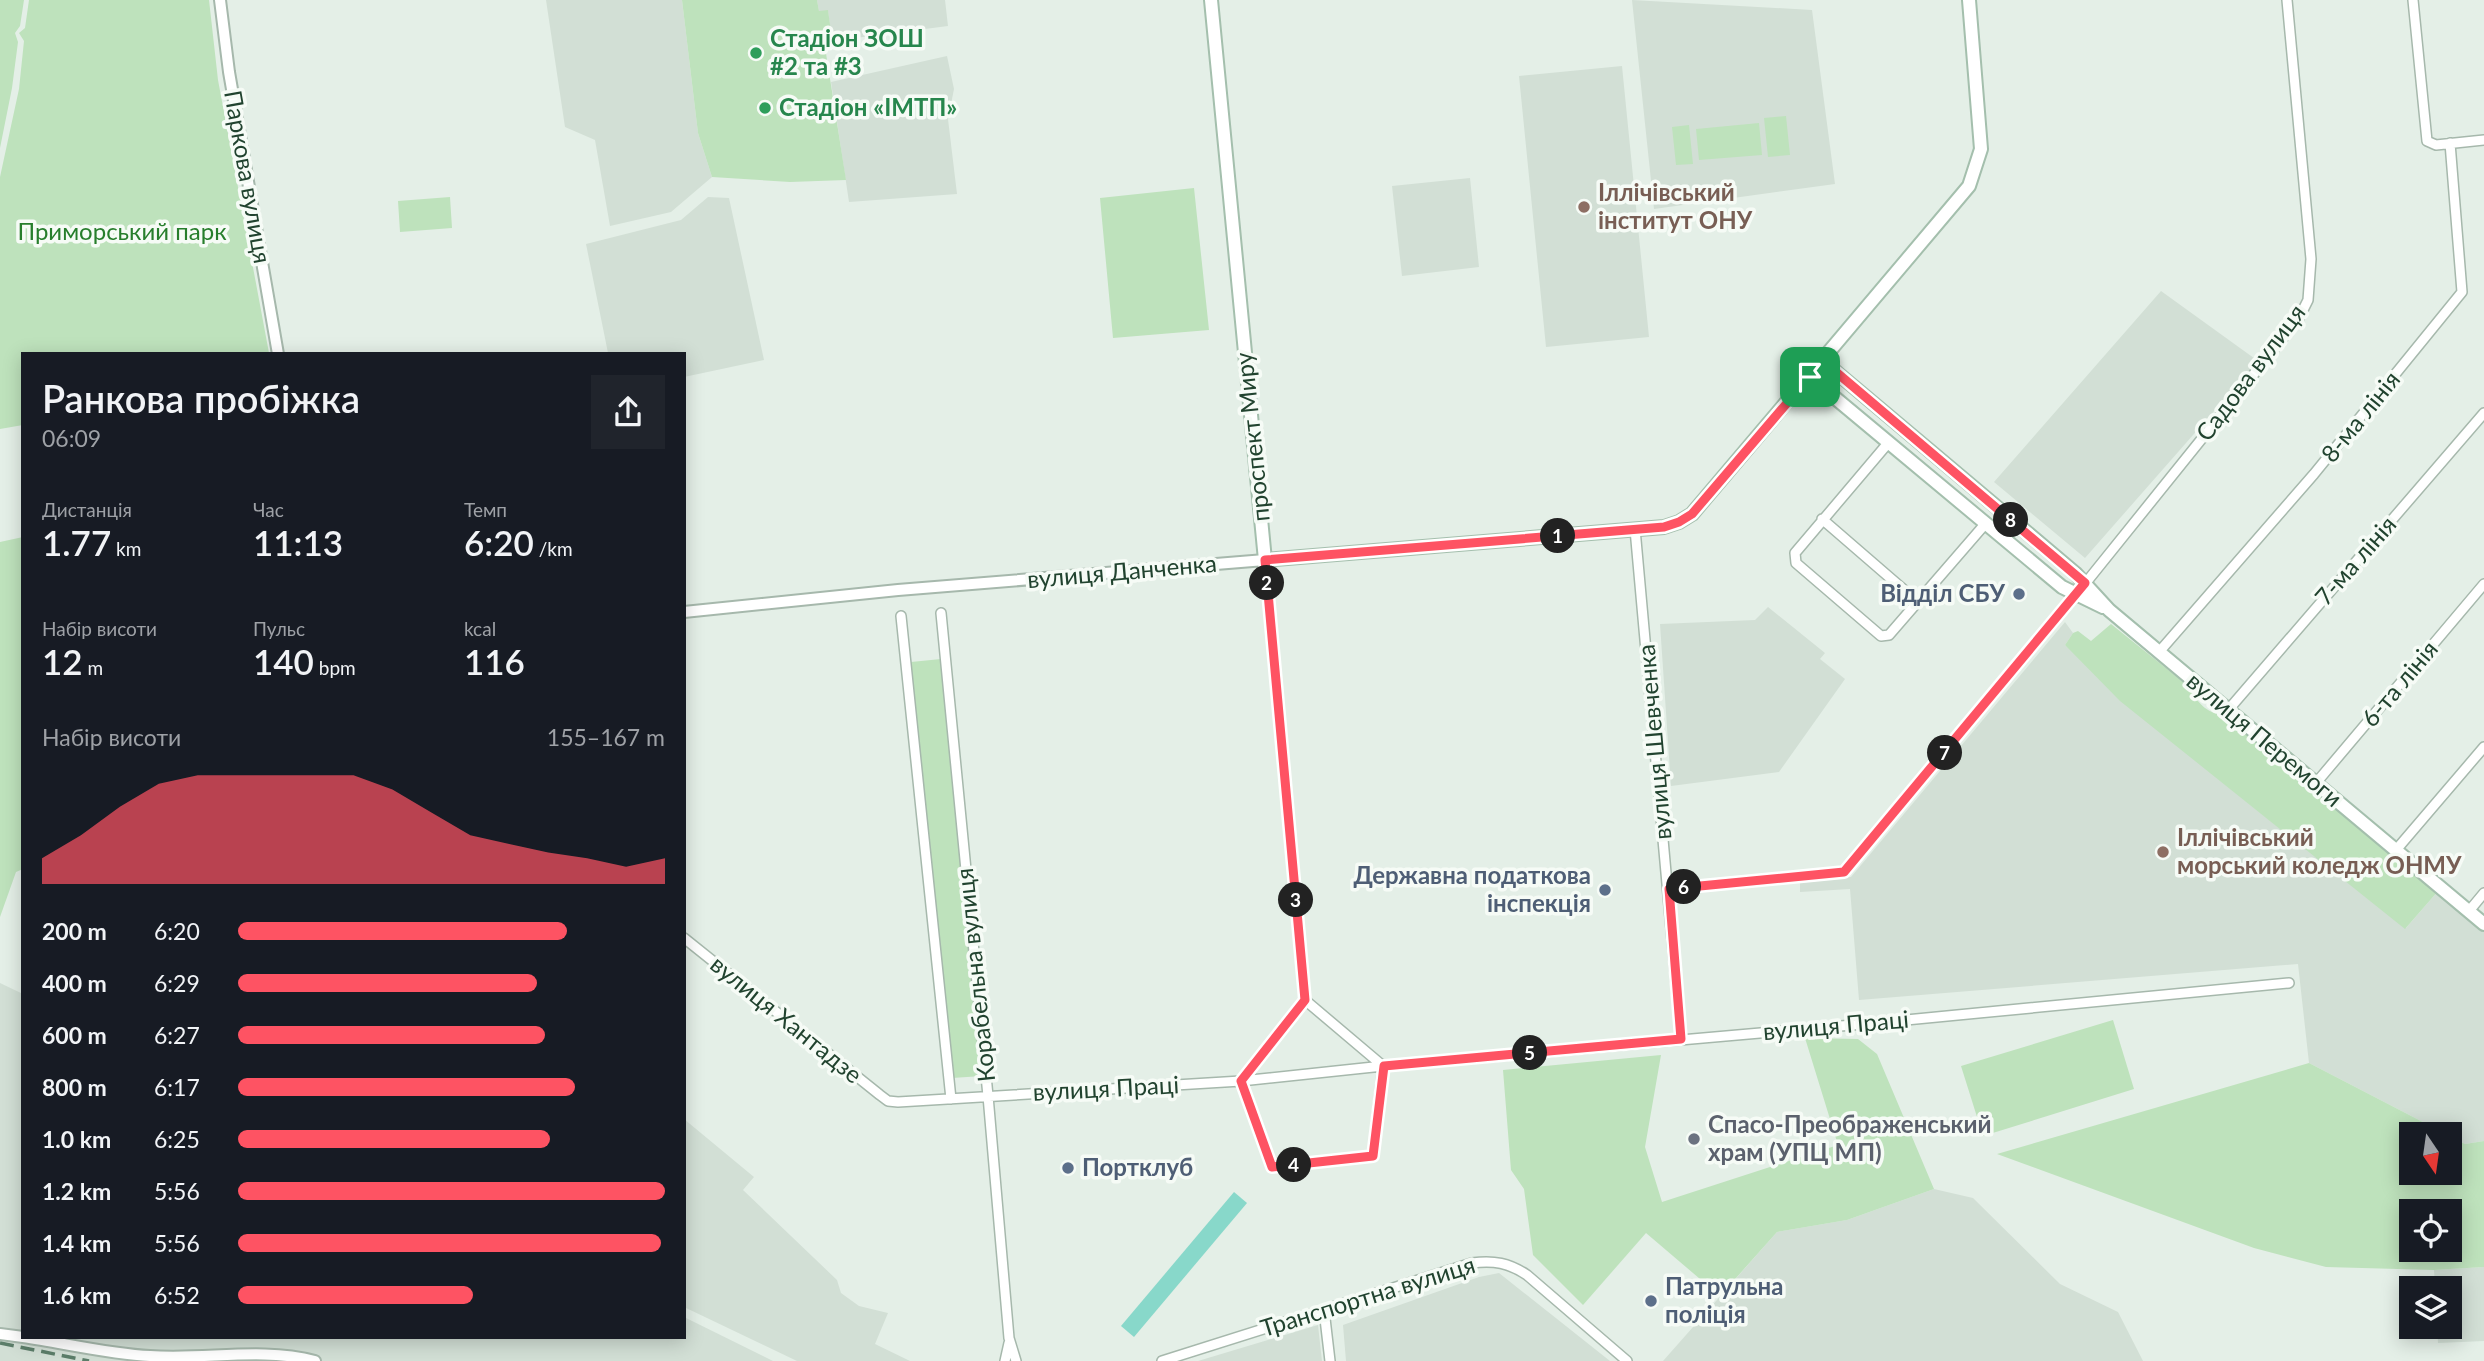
<!DOCTYPE html>
<html lang="uk">
<head>
<meta charset="utf-8">
<style>
	body { margin:0; font-family:Lato,sans-serif; background:#20242c; color:#f1f3f6; height:100vh; display:flex; flex-direction:column; font-size:26px; white-space:nowrap }
	* { box-sizing:border-box; margin:0 }
	p { font-size:23px; color:#9ea1a6 }
	.icon { flex:none; width:38px; height:38px; fill:none; stroke:currentColor; stroke-width:2; stroke-linecap:round; stroke-linejoin:round }
	.map { position:relative; flex:1; overflow:hidden }
	.panel { position:absolute; left:21px; top:352px; width:665px; height:987px; display:flex; flex-direction:column; background:#171b24; border-radius:0px; box-shadow:0 4px 18px #0003 }
	.panel>* { flex:none }
	.needle { width:46px; rotate:167deg }
	.fabs { position:absolute; left:2399px; top:1122px; display:grid; gap:14px }
	.fabs a { display:grid; place-items:center; width:63px; height:63px; border-radius:0px; background:#171b24; box-shadow:0 4px 18px #0003; font-size:35px }
	.pin { position:absolute; display:grid; place-items:center; width:60px; height:60px; color:#fff; margin:-30px; border-radius:14px; box-shadow:0 4px 10px #0006 }
	.km { position:absolute; width:35px; height:35px; margin:-18px; border-radius:50%; background:#222; color:#fff; font-size:19px; line-height:35px; text-align:center }
	.round { display:grid; place-items:center; flex:none; width:74px; height:74px; border-radius:0px; background:#20242c }
	.summary { display:flex; align-items:center; justify-content:space-between; height:119px; padding:0 21px }
	h1 { font-size:38px; font-weight:600; line-height:52px }
	.figures { display:grid; grid-template-columns:repeat(3,1fr); gap:10px; height:119px; padding:7px 21px }
	.figures div { display:grid; align-content:center }
	.figures b { font-size:35px; font-weight:600 }
	.figures small { font-size:19px; font-weight:400 }
	.figures p { font-size:19px }
	.chart { height:196px; padding:14px 21px }
	.chart p { display:flex; justify-content:space-between }
	.chart svg { width:100%; height:126px; margin-top:7px; fill:#fe5363; opacity:.7 }
	ul { padding:0 21px; list-style:none; font-size:23px }
	li { display:grid; grid-template-columns:112px 84px 1fr; align-items:center; height:52px }
	li i { height:18px; border-radius:9px; background:#fe5363 }
	.map>svg:first-child { display:block }
	.built { fill:#d2dfd5 }
	.green { fill:#bee2bc; fill-rule:evenodd }
	.water { fill:#88d8ca }
	.lines { fill:none; stroke-linecap:round; stroke-linejoin:round }
	.minor-casing { stroke:#a6b8ac; stroke-width:12 }
	.tertiary-casing { stroke:#a6b8ac; stroke-width:14 }
	.secondary-casing { stroke:#a4bfad; stroke-width:16 }
	.minor { stroke:#fff; stroke-width:9 }
	.tertiary { stroke:#fff; stroke-width:10 }
	.secondary { stroke:#fff; stroke-width:12 }
	.rail { stroke:#5c7e6a; stroke-width:3.5; stroke-dasharray:14 7; stroke-linecap:butt }
	.route-casing { stroke:#fff; stroke-width:14 }
	.route { stroke:#fe5363; stroke-width:9 }
	.leisure-dot { fill:#2e9e5b; stroke:#f6fbf6; stroke-width:2.5 }
	.education-dot { fill:#8d6e63; stroke:#f6fbf6; stroke-width:2.5 }
	.service-dot { fill:#5c6f8a; stroke:#f6fbf6; stroke-width:2.5 }
	.worship-dot { fill:#6b7280; stroke:#f6fbf6; stroke-width:2.5 }
	.labels { text-anchor:middle; stroke-width:7; stroke-linejoin:round; paint-order:stroke }
	.leisure-label { font-size:24px; font-weight:bold; fill:#27864d; stroke:#f6fbf6; text-anchor:start }
	.street-label { font-size:24px; fill:#21432f; stroke:#f6fbf6 }
	.education-label { font-size:24px; font-weight:bold; fill:#785e54; stroke:#f6fbf6; text-anchor:start }
	.park-label { font-size:24px; fill:#277e2c; stroke:#f6fbf6 }
	.service-label { font-size:24px; font-weight:bold; fill:#4e5e75; stroke:#f6fbf6; text-anchor:end }
	.worship-label { font-size:24px; font-weight:bold; fill:#5b616d; stroke:#f6fbf6; text-anchor:start }
</style>
</head>
<body>
<div class="map">
<svg width="2484" height="1361" viewBox="0 0 2484 1361">
	<rect width="100%" height="100%" fill="#e4efe7"/>
	<!-- built -->
	<path class="built" d="M546 0H682L698 133 712 177 671 212 610 226 595 140 565 127Z
		M817 0H945L948 26 832 41 828 11H819Z
		M1632 0 1812 10 1835 184 1654 209Z
		M947 56 954 89 948 119 957 194 849 202 831 82Z
		M1622 66 1649 337 1546 347 1519 76Z
		M1470 178 1479 267 1402 276 1392 186Z
		M708 197 729 198 764 360 684 377V354L608 353 586 244 681 220Z
		M2161 291 2258 361 2085 558 1994 482Z
		M1768 607 1825 653 1820 659 1845 679 1779 772 1671 786 1660 624 1755 620Z
		M2065 622 2073 633 2065 645 2406 928 2439 890 2484 929V1141L2465 1144 2450 1136V1134H2446L2309 1063 2298 964 1859 1000 1850 889 1800 892V883L1851 877Z
		M0 983 23 994V1337H684V1317L773 1361H0Z
		M684 1119 754 1177 743 1190 837 1280 841 1293 859 1306 888 1313 875 1344 910 1361H797L684 1307Z
		M1934 1189 1973 1198 2060 1284 2118 1312 2143 1361H1663L1777 1232 1847 1220Z
		M2484 1267V1341L2438 1343 2437 1327 2450 1326V1288H2435L2434 1270Z
		M1499 1273 1610 1361H1346L1343 1325 1479 1277Z
		M1318 1325 1322 1361H1198Z"/>
	<!-- green -->
	<path class="green" d="M0 0H24L20 26 15 33 18 42 12 88 0 148Z
		M29 0H209L218 80 269 353 23 354V425L0 429V177L19 89 24 41 19 33 25 28Z
		M682 0H817L819 11 828 10 833 46 825 47 846 180 790 182 712 177 698 133Z
		M1786 116 1790 155 1768 157 1764 118Z
		M1759 123 1762 155 1699 160 1696 129Z
		M1689 125 1693 164 1676 165 1672 127Z
		M1194 188 1209 330 1113 338 1100 198Z
		M450 197 452 228 400 232 398 201Z
		M23 537V869L16 872 0 917V542Z
		M2111 624 2192 689C2196 704 2210 714 2225 716L2439 890 2405 929 2120 701 2065 645 2073 633 2078 631 2091 641Z
		M941 659 982 1076 952 1078 911 662Z
		M2113 1020 2134 1089 1983 1136 1961 1066Z
		M1805 1038 1858 1039 1877 1054 1934 1189 1847 1220 1777 1232 1720 1296 1646 1233 1583 1305 1533 1255 1524 1189 1511 1170 1503 1070 1661 1055 1645 1147 1662 1202 1838 1145Z
		M2309 1063 2446 1134H2412V1172H2450V1136L2465 1144 2484 1141V1267L2434 1270 2326 1267 2254 1248 1997 1154ZM2412 1211H2450V1250H2412Z"/>
	<!-- water -->
	<path class="water" d="M1234 1192 1247 1203 1134 1337 1121 1326Z"/>
	<g class="lines">
		<defs>
			<path id="minor" d="M2413 0 2427 141 2436 145 2484 140
				M1889 442 1795 553 1796 563 1881 636 1889 635 1986 523
				M1822 519 1918 602
				M1635 529 1681 1039
				M1265 560 1305 1000
				M941 613 988 1096 1009 1338 1016 1361
				M901 616 951 1099
				M2159 652 2314 474 2462 292 2450 143
				M2229 709 2484 413
				M2316 783 2484 584
				M2396 850 2484 747
				M1669 889 1844 872 2076 595 2299 318 2308 300 2311 259 2287 0
				M2469 911 2484 893
				M684 938 880 1095 888 1101 898 1102 1241 1081 1383 1066 1875 1023 2289 983
				M1305 1000 1383 1066
				M1241 1081 1272 1167 1373 1156 1383 1066
				M1241 1081 1305 1000
				M1324 1310 1330 1361
				M1005 1361 1009 1343
				M1162 1361 1472 1263C1494 1260 1509 1263 1527 1275L1627 1361"/>
			<path id="tertiary" d="M220 0 229 72 278 354
				M684 612 898 590 1265 560
				M0 1334 23 1337
				M23 1337C64 1343 109 1354 150 1356 206 1360 261 1347 315 1361"/>
			<path id="secondary" d="M1211 0 1265 560 1664 527 1679 522 1692 514 1969 186 1981 149 1969 0
				M1823 361 2075 573 2109 610 2484 924
				M1810 377 2062 587 2103 607"/>
		</defs>
		<!-- minor casing -->
		<use href="#minor" class="minor-casing"/>
		<!-- tertiary casing -->
		<use href="#tertiary" class="tertiary-casing"/>
		<!-- secondary casing -->
		<use href="#secondary" class="secondary-casing"/>
		<!-- minor -->
		<use href="#minor" class="minor"/>
		<!-- tertiary -->
		<use href="#tertiary" class="tertiary"/>
		<!-- secondary -->
		<use href="#secondary" class="secondary"/>
		<!-- rail -->
		<path class="rail" d="M0 1343 89 1361"/>
	</g>
	<g class="lines">
		<defs>
			<path id="route" d="M1823 361 2085 583 1844 872 1669 889 1681 1039 1384 1066 1373 1156 1272 1167 1241 1081 1305 1000 1265 560 1664 527 1679 522 1692 514Z"/>
		</defs>
		<!-- route casing -->
		<use href="#route" class="route-casing"/>
		<!-- route -->
		<use href="#route" class="route"/>
	</g>
	<!-- markers -->
	<g class="leisure-dot">
		<circle cx="756" cy="53" r="7"/>
		<circle cx="765" cy="108" r="7"/>
	</g>
	<g class="education-dot">
		<circle cx="1584" cy="207" r="7"/>
		<circle cx="2163" cy="852" r="7"/>
	</g>
	<g class="service-dot">
		<circle cx="2019" cy="594" r="7"/>
		<circle cx="1605" cy="890" r="7"/>
		<circle cx="1068" cy="1168" r="7"/>
		<circle cx="1651" cy="1301" r="7"/>
	</g>
	<circle class="worship-dot" cx="1694" cy="1139" r="7"/>
	<g class="labels">
		<!-- leisure labels -->
		<g class="leisure-label">
			<text x="770" y="47">Стадіон ЗОШ<tspan x="770" dy="28">#2 та #3</tspan></text>
			<text x="779" y="116">Стадіон «ІМТП»</text>
		</g>
		<!-- street labels -->
		<g class="street-label">
			<text transform="translate(247 177) rotate(80)" y="8">Паркова вулиця</text>
			<text transform="translate(2251 373) rotate(-53)" y="8">Садова вулиця</text>
			<text transform="translate(2361 417) rotate(-51)" y="8">8-ма лінія</text>
			<text transform="translate(1253 437) rotate(-96)" y="8">проспект Миру</text>
			<text transform="translate(2356 561) rotate(-49)" y="8">7-ма лінія</text>
			<text transform="translate(1122 572) rotate(-5)" y="8">вулиця Данченка</text>
			<text transform="translate(2400 684) rotate(-50)" y="8">6-та лінія</text>
			<text transform="translate(2264 740) rotate(40)" y="8">вулиця Перемоги</text>
			<text transform="translate(1655 742) rotate(-95)" y="8">вулиця Шевченка</text>
			<text transform="translate(976 975) rotate(-96)" y="8">Корабельна вулиця</text>
			<text transform="translate(786 1020) rotate(39)" y="8">вулиця Хантадзе</text>
			<text transform="translate(1836 1026) rotate(-5)" y="8">вулиця Праці</text>
			<text transform="translate(1106 1089) rotate(-3)" y="8">вулиця Праці</text>
			<text transform="translate(1368 1297) rotate(-17)" y="8">Транспортна вулиця</text>
		</g>
		<!-- education labels -->
		<g class="education-label">
			<text x="1598" y="201">Іллічівський<tspan x="1598" dy="28">інститут ОНУ</tspan></text>
			<text x="2177" y="846">Іллічівський<tspan x="2177" dy="28">морський коледж ОНМУ</tspan></text>
		</g>
		<!-- park labels -->
		<g class="park-label">
			<text x="122" y="240">Приморський парк</text>
		</g>
		<!-- service labels -->
		<g class="service-label">
			<text x="2005" y="602">Відділ СБУ</text>
			<text x="1591" y="884">Державна податкова<tspan x="1591" dy="28">інспекція</tspan></text>
			<text x="1082" y="1176" text-anchor="start">Портклуб</text>
			<text x="1665" y="1295" text-anchor="start">Патрульна<tspan x="1665" dy="28">поліція</tspan></text>
		</g>
		<!-- worship labels -->
		<g class="worship-label">
			<text x="1708" y="1133">Спасо-Преображенський<tspan x="1708" dy="28">храм (УПЦ МП)</tspan></text>
		</g>
	</g>
</svg>
<div class="fabs">
<a><svg class="needle" viewBox="-14 -14 28 28"><path d="M0-13l5 13h-10z" fill="#e53935"/><path d="M0 13l5-13h-10z" fill="#9ea1a6"/></svg></a>
<a><svg class="icon" aria-label="locate" viewBox="0 0 24 24"><circle cx="12" cy="12" r="6"/><path d="M12 2v4M12 18v4M2 12h4M18 12h4"/></svg></a>
<a><svg class="icon" aria-label="layers" viewBox="0 0 24 24"><path d="M12 4l9 5-9 5-9-5zM3 14l9 5 9-5"/></svg></a>
</div>
<div class="pin" style="left:1810px;top:377px;background:#1e9e55"><svg class="icon" aria-label="arrive" viewBox="0 0 24 24"><path d="M6 21V4h12l-3 4 3 4H6"/></svg></div>
<b class="km" style="left:1558px;top:536px">1</b>
<b class="km" style="left:1267px;top:583px">2</b>
<b class="km" style="left:1296px;top:900px">3</b>
<b class="km" style="left:1294px;top:1165px">4</b>
<b class="km" style="left:1530px;top:1053px">5</b>
<b class="km" style="left:1684px;top:887px">6</b>
<b class="km" style="left:1945px;top:753px">7</b>
<b class="km" style="left:2011px;top:520px">8</b>
<section class="panel">
<div class="summary"><div><h1>Ранкова пробіжка</h1><p>06:09</p></div><a class="round"><svg class="icon" aria-label="share" viewBox="0 0 24 24"><path d="M12 15V3M7 8l5-5 5 5M5 13v7h14v-7"/></svg></a></div>
<div class="figures">
<div><p>Дистанція</p><b>1.77<small> km</small></b></div>
<div><p>Час</p><b>11:13</b></div>
<div><p>Темп</p><b>6:20<small> /km</small></b></div>
</div>
<div class="figures">
<div><p>Набір висоти</p><b>12<small> m</small></b></div>
<div><p>Пульс</p><b>140<small> bpm</small></b></div>
<div><p>kcal</p><b>116</b></div>
</div>
<div class="chart"><p><span>Набір висоти</span>155–167 m</p>
<svg viewBox="0 0 160 44" preserveAspectRatio="none"><path d="M0 44V35L10 27L20 17L30 9L40 6L50 6L60 6L70 6L80 6L90 11L100 19L110 27L120 30L130 33L140 35L150 38L160 35V44z"/></svg>
</div>
<ul>
<li><b>200 m</b>6:20<i style="width:77%"></i></li>
<li><b>400 m</b>6:29<i style="width:70%"></i></li>
<li><b>600 m</b>6:27<i style="width:72%"></i></li>
<li><b>800 m</b>6:17<i style="width:79%"></i></li>
<li><b>1.0 km</b>6:25<i style="width:73%"></i></li>
<li><b>1.2 km</b>5:56<i style="width:100%"></i></li>
<li><b>1.4 km</b>5:56<i style="width:99%"></i></li>
<li><b>1.6 km</b>6:52<i style="width:55%"></i></li>
</ul>
</section>
</div>
</body>
</html>
